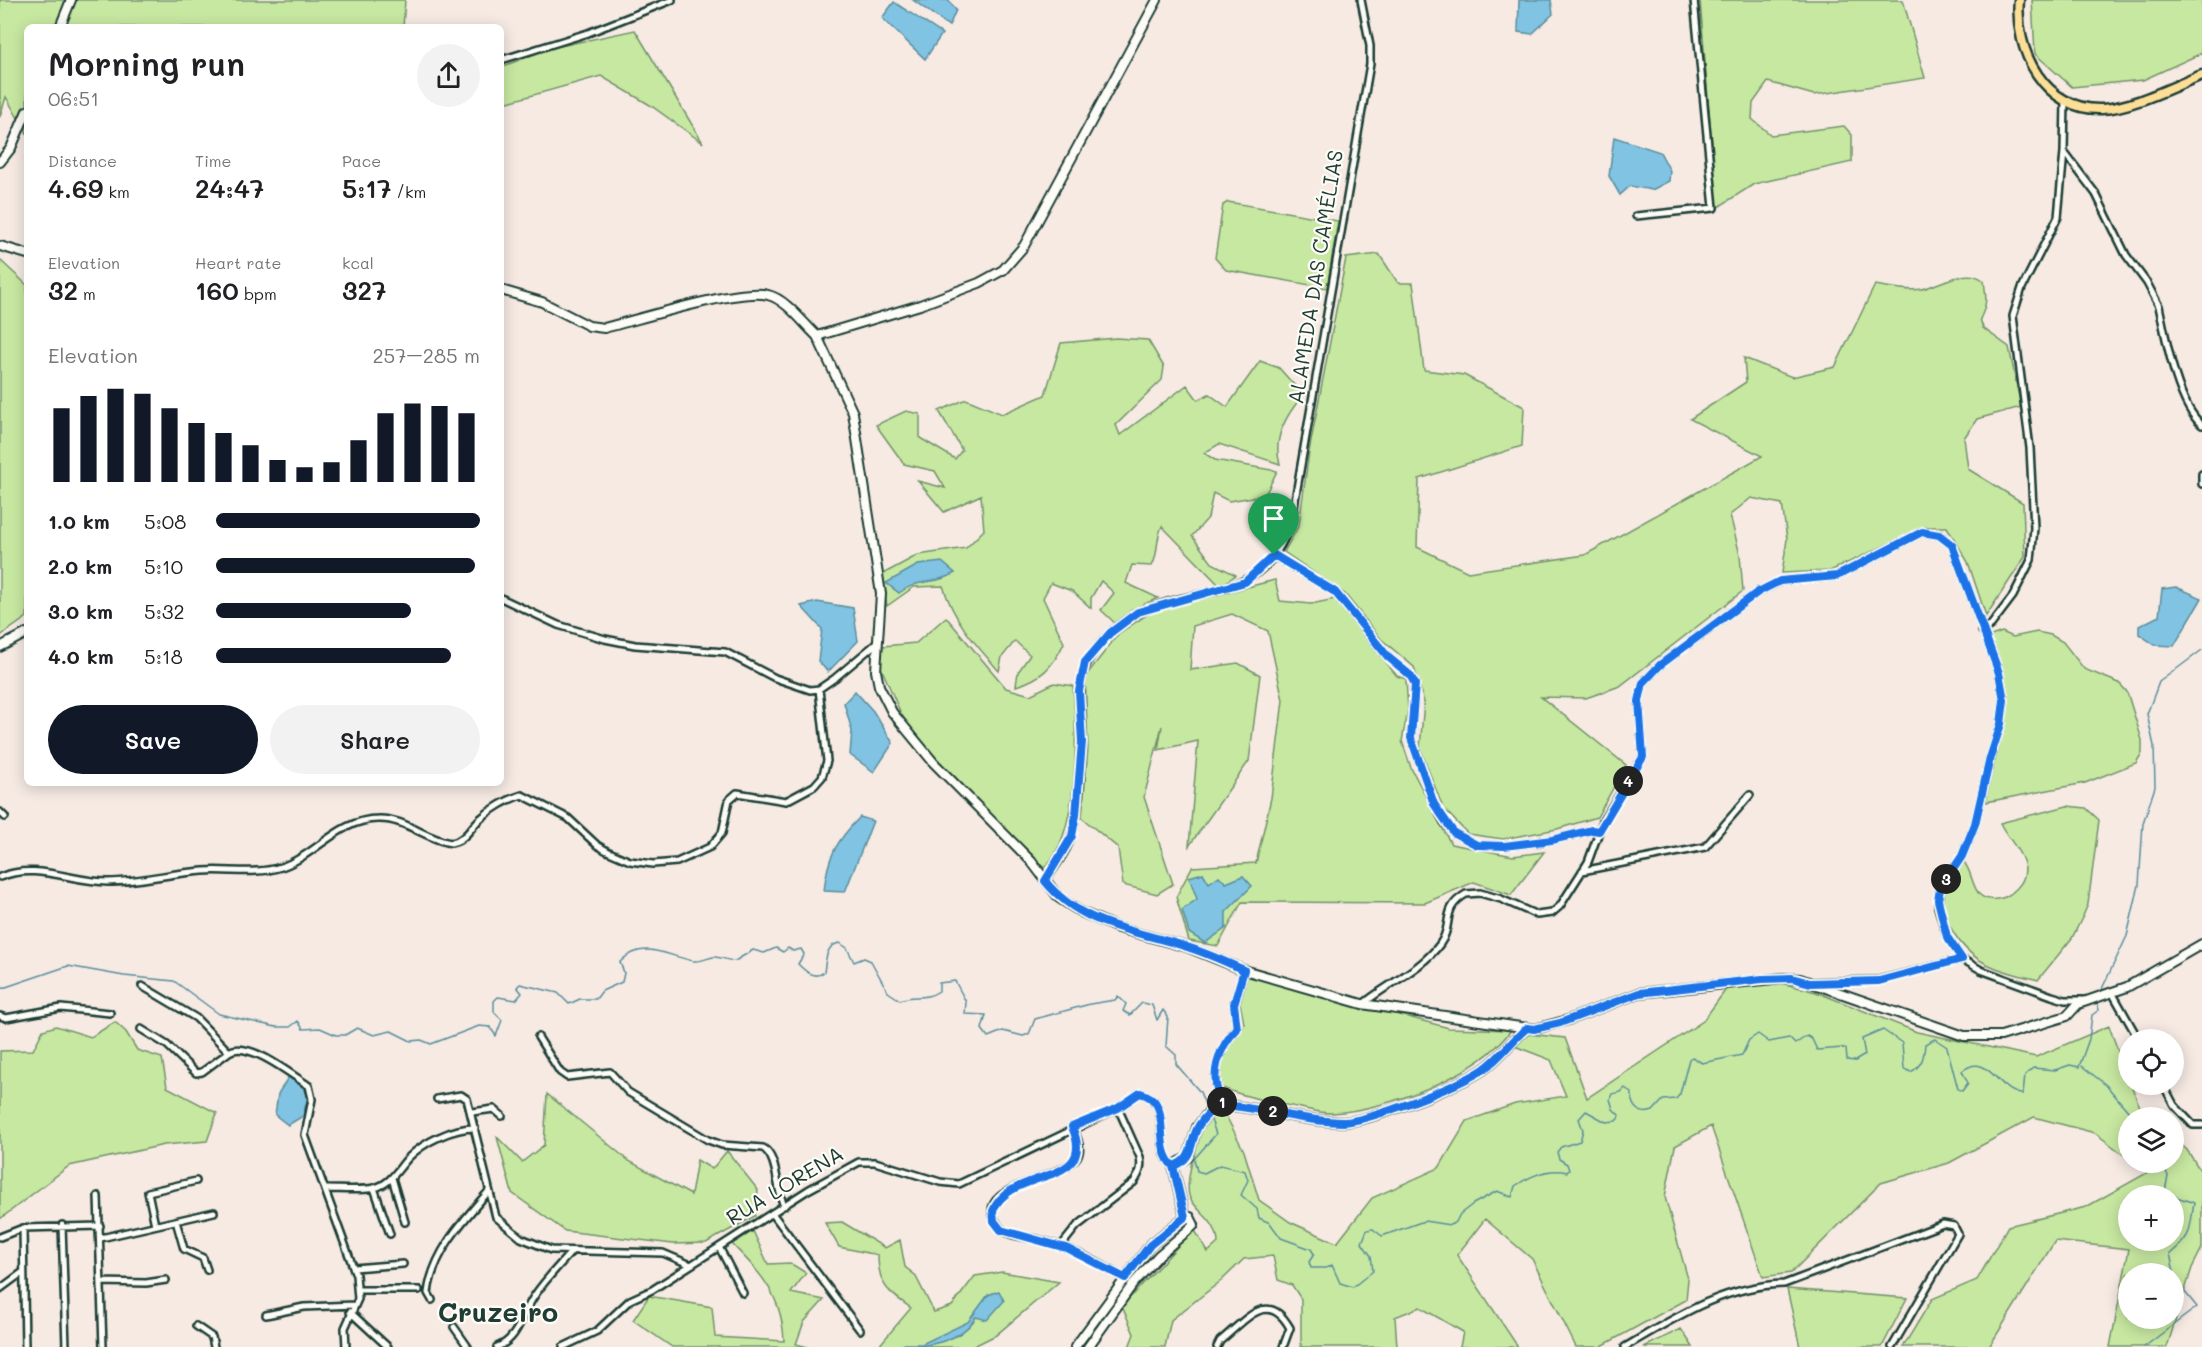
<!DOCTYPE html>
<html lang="en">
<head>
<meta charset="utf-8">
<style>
	body { margin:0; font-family:Mali,sans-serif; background:#f2f2f2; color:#202124; height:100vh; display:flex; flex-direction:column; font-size:22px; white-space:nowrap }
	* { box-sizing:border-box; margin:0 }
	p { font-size:20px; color:#757577 }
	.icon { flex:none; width:33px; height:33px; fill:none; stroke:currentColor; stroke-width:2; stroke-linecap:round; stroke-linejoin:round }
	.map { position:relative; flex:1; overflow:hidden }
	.sheet { position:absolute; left:24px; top:24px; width:480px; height:762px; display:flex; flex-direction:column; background:#fff; border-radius:9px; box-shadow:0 3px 15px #0003 }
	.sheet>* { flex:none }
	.buttons { position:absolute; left:2118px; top:1029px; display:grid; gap:12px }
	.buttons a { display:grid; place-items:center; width:66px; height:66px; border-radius:50%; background:#fff; box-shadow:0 3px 15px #0003; font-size:30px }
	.pin { position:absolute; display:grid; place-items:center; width:51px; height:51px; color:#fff; margin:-62px -26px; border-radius:50% 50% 50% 0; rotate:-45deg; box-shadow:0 0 6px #0007 }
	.pin .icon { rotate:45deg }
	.km { position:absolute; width:30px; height:30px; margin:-15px; border-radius:50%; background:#222; color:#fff; font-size:16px; line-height:30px; text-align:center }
	.round { display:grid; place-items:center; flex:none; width:63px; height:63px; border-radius:32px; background:#f2f2f2 }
	.headline { display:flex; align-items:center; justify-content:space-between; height:102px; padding:0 24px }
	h1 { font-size:33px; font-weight:600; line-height:45px }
	.figures { display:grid; grid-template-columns:repeat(3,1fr); gap:9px; height:102px; padding:6px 24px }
	.figures div { display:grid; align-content:center }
	.figures b { font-size:26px; font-weight:600 }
	.figures small { font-size:16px; font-weight:400 }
	.figures p { font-size:16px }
	.chart { height:168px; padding:12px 24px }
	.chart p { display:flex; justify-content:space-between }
	.chart svg { width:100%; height:108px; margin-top:6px; stroke:#111827; stroke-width:6 }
	.cta { display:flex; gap:12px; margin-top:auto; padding:12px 24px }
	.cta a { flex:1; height:69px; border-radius:36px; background:#111827; color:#fff; font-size:24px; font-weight:600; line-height:69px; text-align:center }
	.cta a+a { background:#f2f2f2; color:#202124 }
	ul { padding:0 24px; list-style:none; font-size:20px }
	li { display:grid; grid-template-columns:96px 72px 1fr; align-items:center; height:45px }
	li i { height:15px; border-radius:8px; background:#111827 }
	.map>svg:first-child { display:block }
	.green { fill:#c7e8a1; stroke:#73926a; stroke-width:1.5; fill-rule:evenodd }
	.water { fill:#81c3e2; stroke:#5a8d9c; stroke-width:1.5 }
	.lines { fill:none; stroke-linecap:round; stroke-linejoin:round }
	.stream { stroke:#5a8d9c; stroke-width:1.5 }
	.street-casing { stroke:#1f3d34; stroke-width:10 }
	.secondary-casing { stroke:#1f3d34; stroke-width:12 }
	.primary-casing { stroke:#1f3d34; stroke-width:13 }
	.street { stroke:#fdfcf7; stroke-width:5 }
	.secondary { stroke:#fdfcf7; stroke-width:8 }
	.primary { stroke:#fdde96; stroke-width:8 }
	.route-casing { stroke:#fff; stroke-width:12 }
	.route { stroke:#1a73e8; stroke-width:8 }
	.labels { text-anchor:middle; stroke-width:4.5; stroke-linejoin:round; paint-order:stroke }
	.street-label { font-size:21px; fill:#1f3d34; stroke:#fdfcf7 }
	.district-label { font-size:27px; font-weight:bold; fill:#1f3d34; stroke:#fdfcf7 }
</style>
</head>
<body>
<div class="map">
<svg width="2202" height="1347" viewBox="0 0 2202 1347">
	<rect width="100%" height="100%" fill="#f6eae3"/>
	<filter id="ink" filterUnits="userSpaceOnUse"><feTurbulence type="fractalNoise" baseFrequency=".0167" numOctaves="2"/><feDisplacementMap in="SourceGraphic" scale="12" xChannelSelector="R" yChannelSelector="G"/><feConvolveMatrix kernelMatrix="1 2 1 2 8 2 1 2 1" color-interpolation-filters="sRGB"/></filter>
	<g filter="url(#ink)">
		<!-- green -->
		<path class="green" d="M0 0H405L403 27H27V134L6 97 0 117Z
			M1700 0H1903L1925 78 1814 95 1768 82 1753 103 1752 119 1771 135 1844 126 1852 135V162L1754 184 1717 208Z
			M2032 0H2202V53L2143 80 2072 87 2035 54Z
			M635 30 703 143 650 105 601 76 501 104V67L551 48Z
			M1228 202 1338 221 1327 288 1226 270 1215 258 1223 205Z
			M1379 254 1398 283H1413L1424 370 1464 375 1524 407 1522 446 1419 479 1417 547 1468 572 1585 555 1762 456 1690 419 1746 382 1744 358 1792 377 1835 367 1875 285C1889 287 1908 292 1922 289 1940 285 1967 266 1984 281 1986 297 1988 303 1980 319L1983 328 2009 347 2021 407 1977 419 1964 438 1968 469 2023 503 2025 557 1986 616 1968 562 1947 527H1925L1830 571 1782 573 1787 539 1782 504 1751 498 1730 515 1740 555 1743 591 1620 686 1586 698 1541 697 1626 765 1597 817 1557 829 1503 839 1468 834 1443 808 1420 748 1424 702 1414 667 1381 639 1345 594 1284 552 1299 525 1309 452 1346 258Z
			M0 260 27 285V617L0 636Z
			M1116 338 1148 340 1164 367 1162 380 1116 425 1120 435 1187 385 1198 400 1209 394 1227 407 1260 361 1279 368 1303 395C1287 414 1272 438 1280 464L1219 444 1204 453 1215 460 1277 471 1265 495 1229 501 1213 493 1208 518 1192 536 1212 563 1236 575 1220 586 1162 526C1155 542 1159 553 1152 566L1132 565 1126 583 1158 598 1131 610 1117 625 1101 610 1114 593 1101 581 1091 598V608L1072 591 1051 583 1043 598 1064 643C1053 667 1041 679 1016 686L1018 672 1030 655 1015 641 1002 657 999 671C975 644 954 621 943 586L914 587 887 606 881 575 918 555 966 548 984 530 981 495 944 512 918 481 945 488 935 471 904 464 876 425 906 411 920 414V438L955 459 962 450 939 411 966 399 1002 414 1045 395 1061 343Z
			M1275 580 1280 601 1311 604 1335 599 1397 676 1406 679 1408 710 1402 741 1411 768 1451 844 1513 856 1544 852 1511 895 1474 882 1425 903 1242 902 1218 946 1189 941 1176 897 1192 867 1256 863 1271 798 1283 700 1268 631 1232 614 1193 626 1190 670 1238 663 1260 675 1249 761 1189 846 1198 741 1158 750 1162 726 1144 797 1173 884 1157 894 1123 885 1118 848 1082 818 1088 748 1085 677 1119 633 1151 612Z
			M946 617 1006 688 1030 695 1054 683 1073 686C1077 732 1080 835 1044 868L916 739 901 714 880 665 883 646 916 643Z
			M2002 632 2013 637 2037 632 2051 635 2063 642 2084 669 2119 683 2127 692 2142 740V753L2136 763 2085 783 1986 802C1990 765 2011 724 2005 686 2002 669 1994 652 1991 636Z
			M2067 806 2086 808 2099 820 2088 904 2083 916 2072 938 2038 980C2022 976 2004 972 1989 965 1964 954 1936 918 1945 889 1949 879 1957 870 1964 862 1972 872 1972 887 1980 895 1986 900 1995 900 2002 898 2008 897 2013 892 2017 888 2039 865 2009 843 2000 823Z
			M1248 974 1449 1028 1511 1030C1480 1075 1386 1110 1333 1113 1323 1114 1311 1110 1301 1108 1272 1102 1245 1097 1217 1086L1223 1052 1244 1024 1240 1003Z
			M1769 980 1816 992 1917 1032 2036 1057 2109 1026 2128 1078V1084L2131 1085 2140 1107 2151 1117 2128 1118V1158L2095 1133 2034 1117 1949 1163 1881 1183 1791 1273 1763 1277 1711 1126 1675 1146 1665 1197 1688 1279 1686 1300 1600 1347H1576L1532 1259 1485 1219 1457 1255 1518 1347H1460L1463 1332 1420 1307 1395 1317 1397 1347H1301V1299L1292 1285 1278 1280 1273 1256 1244 1259 1221 1281 1171 1320 1165 1347H1129L1134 1334 1122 1306 1194 1229 1208 1252 1218 1243C1217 1222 1202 1216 1191 1200 1181 1186 1201 1132 1205 1113L1223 1110 1244 1151 1259 1200 1290 1222 1337 1243 1372 1198 1439 1168 1467 1121 1515 1104 1566 1096 1551 1060 1512 1045 1529 1034 1565 1038 1587 1098 1703 1021 1727 988Z
			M115 1022 126 1032 137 1050 162 1058 167 1087 217 1113 207 1141 164 1145 69 1166 0 1219V1051L33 1050 43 1030 56 1026 91 1037Z
			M547 1094 629 1161 691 1195 697 1160 712 1169 727 1151 758 1190 755 1216 706 1243 673 1244 565 1231 512 1193 497 1137 522 1162 544 1145Z
			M2174 1138 2187 1150 2202 1173V1248L2192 1268 2167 1347H2110L2129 1249 2055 1241 1989 1347H1903L1932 1299 1977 1280 2008 1226 2086 1207 2147 1173 2134 1163 2174 1162ZM2128 1196H2174V1240H2128ZM2128 1274H2174V1318H2128Z
			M842 1222 885 1248 900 1240 905 1267 915 1275 934 1312 952 1306 975 1276 1002 1272 1059 1282 996 1335 972 1347H878L911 1308C888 1292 878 1285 878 1255L839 1247 825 1223Z
			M753 1231 768 1264 790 1263 806 1273 791 1293 824 1300 804 1322 796 1344 808 1347H672L633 1320 649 1296 712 1307 715 1337 784 1341C782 1295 762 1275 732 1244Z
			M1787 1289 1907 1298 1882 1347H1800Z
			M1681 1329 1693 1347H1644Z"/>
		<!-- water -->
		<path class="water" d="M913 0H948L956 10 949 26Z
			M1519 0H1551L1553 14 1532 34 1518 32Z
			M894 2 942 34 925 59 882 18Z
			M1614 137 1660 152 1670 171 1669 181 1652 190 1630 186 1620 195 1609 176Z
			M942 562 955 573C933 586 921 577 899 593L886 583 918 565Z
			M2176 587 2202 598 2174 646 2155 645 2139 634V626L2159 616 2162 589Z
			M817 602 853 608 858 641 828 672 818 661 822 629 801 606Z
			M855 691 873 711 893 743 874 772 850 755 852 731 844 703Z
			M860 817 873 821 845 892 824 891C827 858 836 841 860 817Z
			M1203 873 1209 883 1219 876 1226 883 1243 876 1252 886 1226 912V928L1205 943 1189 933 1182 910 1197 899 1189 877Z
			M289 1076 302 1084 308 1096 303 1116 288 1125 275 1115 278 1094Z
			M999 1291 1004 1301 987 1320 976 1317C960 1343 926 1347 898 1347L905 1344H922L968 1322 988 1295Z"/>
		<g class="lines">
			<!-- stream -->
			<path class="stream" d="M0 989 68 966 124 976 174 981 219 1014 276 1027H290L298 1021 303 1029 320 1028 336 1035H345L357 1028 374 1035 391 1031 411 1041 421 1040 431 1044 479 1026 490 1027 496 1036 502 1020 494 1012V1001L498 997 516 1000 522 993 517 987 520 984 558 993 569 1004 580 999H596L602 991 622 982 624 973 620 962C643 938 669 957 694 961 700 962 707 958 713 957 719 956 728 961 735 961L753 950 764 953 776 948 783 952 788 948 793 951 801 949 804 954 798 964C805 971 814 980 824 972 826 961 825 945 840 943L847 948 854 962 864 958 871 961 888 992 900 1000C915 994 924 1001 939 991V983L955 981 966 1002 965 1014 986 1015 982 1029 988 1037 1003 1031 1023 1036 1029 1034 1035 1019 1090 1004 1115 1000 1118 996 1126 1004 1123 1011 1130 1015 1142 1003 1152 1005 1157 1020 1163 1010 1168 1017 1166 1046 1176 1055V1064L1200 1092 1207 1110
				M2100 993 2127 936 2139 885 2143 823 2155 787 2154 746 2147 714 2159 682 2202 650
				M2082 1066 2106 1085 2134 1118
				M1210 1117 1216 1134 1194 1159 1197 1171 1204 1173 1220 1165 1245 1171 1248 1180 1241 1195 1257 1209 1259 1218 1270 1223 1281 1238 1311 1249 1314 1254 1309 1262 1311 1268H1326L1332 1265 1340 1283 1353 1287 1373 1271 1371 1256 1362 1243 1367 1230 1373 1229 1382 1236 1424 1221 1450 1225 1456 1222 1460 1214 1473 1204 1497 1191 1512 1197 1515 1186C1530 1176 1548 1167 1567 1172L1569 1170 1567 1164 1559 1159 1557 1152 1561 1147 1580 1141 1583 1130 1579 1119 1586 1111 1606 1122 1616 1121 1620 1116 1613 1109 1610 1099 1612 1094 1621 1092 1625 1088 1632 1093C1630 1106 1639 1116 1653 1111L1663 1100 1676 1099 1680 1094 1689 1059 1692 1057 1702 1063 1742 1055 1749 1040 1758 1034 1769 1042 1789 1038 1795 1044 1807 1036 1812 1039 1817 1050 1843 1048 1846 1049 1847 1060 1855 1061 1865 1055 1862 1039 1883 1030 1902 1043 1904 1069 1911 1072C1923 1065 1924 1056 1925 1044L1935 1039 1947 1047 1958 1089 1962 1091 1968 1083 1962 1071C1989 1050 1997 1093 2023 1094L2025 1075 2033 1068 2055 1070 2070 1065 2079 1067 2089 1039 2092 1015 2099 1010 2097 1002
				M2162 1162 2168 1176 2165 1191 2172 1195
				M2144 1347 2197 1307 2176 1281 2170 1254C2193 1235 2189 1231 2194 1203L2174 1196"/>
			<defs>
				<path id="street" d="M501 60 588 33 672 0
					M2064 152 2096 194 2126 255 2147 283 2159 306C2166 339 2177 404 2202 425
					M1636 216 1714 208 1694 0
					M2202 474V484
					M1273 555 1335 592 1388 657 1410 675 1415 684 1411 738 1434 804 1444 822 1454 833 1477 845 1504 846 1552 840 1592 830 1599 831
					M501 598 558 625 605 639 635 645 725 652 775 678 810 690 819 689 835 678 878 642
					M1982 631 1991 625 2013 596 2031 560 2034 528 2030 448 2013 316 2022 288 2058 217 2064 152 2065 100
					M0 812 5 817
					M1582 871 1705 847 1750 795
					M0 877C36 862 71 882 108 882 140 882 171 873 203 871 228 869 256 875 281 867 315 856 339 819 378 819 405 818 425 839 451 843 465 841 470 828 480 819 491 809 508 799 522 795L568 818 597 845 607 851 630 861 653 864 677 862 710 847 722 833 729 800 737 793 786 801 814 786 822 777 827 761 819 689
					M1045 881C1055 867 1068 850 1072 834 1080 805 1081 772 1082 743 1084 693 1068 676 1109 634 1171 572 1273 622 1294 506L1370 64V46L1361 0
					M1814 982 1879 980 1962 959
					M142 986 196 1018 229 1052C247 1039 292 1075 309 1086L312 1099 305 1135 356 1275 358 1299 345 1328 346 1347
					M2113 994 2139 1040
					M1363 1004C1387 984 1421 970 1440 944 1454 925 1440 909 1466 894L1480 893 1501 899 1537 915 1552 913 1560 906 1588 862 1603 821 1643 757 1639 701 1643 683 1660 665 1758 592 1781 581 1837 576 1922 532 1939 535 1952 545 1999 673 2004 700 2001 724 1990 758 1975 824 1962 856 1940 889 1938 907 1947 937 1962 959 1981 970 2052 996 2065 1000H2083
					M0 1016 6 1018 61 1008 110 1013
					M141 1029 167 1045 196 1073 202 1072 229 1052
					M538 1037 560 1072 567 1077 610 1072 628 1092 708 1140 722 1145 763 1148C778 1157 776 1189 784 1206
					M2163 1084 2174 1105 2193 1125H2202
					M437 1099 461 1095 467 1099 496 1217 521 1238 551 1250 663 1253 691 1265
					M1223 1102C1207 1079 1219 1047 1237 1029L1234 1004 1244 970
					M472 1112 494 1109 502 1116
					M1072 1127C1076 1135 1081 1144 1079 1153 1071 1181 967 1183 998 1225 1007 1238 1026 1236 1040 1240 1070 1247 1100 1263 1127 1280
					M392 1178 405 1222
					M374 1188 390 1234
					M327 1189C341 1189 360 1191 374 1188 391 1184 397 1170 408 1158 424 1142 452 1128 475 1128
					M98 1196 103 1347
					M772 1213 860 1330
					M176 1221 184 1249 203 1258 207 1270
					M62 1225 66 1347
					M155 1225 148 1192 196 1181
					M23 1228 25 1347
					M0 1237 23 1228 100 1226
					M101 1238 214 1212
					M1061 1246 1077 1226 1134 1182C1140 1173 1142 1167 1140 1157L1118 1108
					M719 1247 743 1293
					M354 1268 403 1264
					M102 1282 146 1283 166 1280
					M0 1289 23 1272
					M358 1290H419
					M432 1300 428 1293C433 1252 463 1221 489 1191
					M350 1312 388 1347
					M266 1315 304 1307 355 1305
					M196 1326 212 1337 214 1347
					M454 1327 468 1347
					M497 1347C519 1339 522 1313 535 1295 545 1280 559 1266 571 1252
					M563 1347 597 1331 630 1300 652 1290 808 1190 859 1162H875L940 1182 959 1184 1118 1108 1140 1093C1175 1101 1150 1146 1173 1166
					M1217 1347 1220 1341C1245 1321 1268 1288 1290 1328L1283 1347
					M1625 1347C1676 1317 1723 1286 1784 1284L1943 1224 1954 1226 1958 1234 1892 1347"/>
				<path id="secondary" d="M60 27 71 0
					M0 162 11 148 27 111
					M0 246 27 254
					M501 290 542 302 589 326 604 328C637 320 740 287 768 295 786 299 804 324 817 336L920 305 979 283 1003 270 1024 246 1157 0
					M817 336 853 413 881 594 876 671 879 686 892 712 934 763 1031 861 1059 898 1081 912 1118 928 1187 947 1244 970 1362 1004 1535 1029 1568 1020 1639 993 1783 978 1800 979 1964 1036H2001L2067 1016 2078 1004 2127 987 2202 944
					M0 647 27 633
					M1185 1217 1173 1166 1188 1157 1197 1127 1208 1113 1223 1102 1233 1106C1269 1110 1307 1122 1343 1122 1369 1122 1461 1085 1484 1069 1501 1057 1511 1041 1527 1028
					M1075 1347 1150 1245 1185 1217H1190L1194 1225 1159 1255 1133 1284 1088 1347"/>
				<path id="primary" d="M2019 0C2014 51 2045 111 2102 109 2132 108 2174 86 2202 75"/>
			</defs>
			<!-- street casing -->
			<use href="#street" class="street-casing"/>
			<!-- secondary casing -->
			<use href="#secondary" class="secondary-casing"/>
			<!-- primary casing -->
			<use href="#primary" class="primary-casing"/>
			<!-- street -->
			<use href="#street" class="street"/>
			<!-- secondary -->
			<use href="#secondary" class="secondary"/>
			<!-- primary -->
			<use href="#primary" class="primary"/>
		</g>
	</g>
	<g class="lines" filter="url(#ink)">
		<defs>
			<path id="route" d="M1274 555 1245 582 1138 612 1110 633 1085 662 1079 691 1082 742 1076 815 1072 836 1045 881C1080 925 1133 930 1184 946 1204 952 1224 961 1244 970L1234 1004 1237 1029C1219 1046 1207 1079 1223 1102 1214 1108 1205 1115 1199 1125 1189 1141 1195 1159 1173 1166 1151 1146 1175 1101 1140 1093L1118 1108 1072 1127C1099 1188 1010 1166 993 1211L994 1221 1001 1230 1066 1248 1125 1278 1150 1245 1185 1217 1173 1166C1195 1159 1189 1141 1199 1125 1205 1115 1214 1108 1223 1102L1233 1106C1269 1110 1307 1122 1343 1122 1370 1121 1461 1085 1484 1069 1501 1057 1511 1041 1527 1028L1534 1029 1560 1023 1639 993 1762 979 1792 978 1810 983 1879 981 1962 959 1947 937 1938 900 1940 889 1962 856 1975 824 1990 758 2001 724 2004 700 1999 673 1952 545 1939 535 1922 532 1837 576 1780 581 1758 592 1660 665 1643 683 1639 701 1643 757 1599 831 1592 830 1552 840 1504 846 1477 845 1454 833 1434 804 1411 738 1415 684 1410 675 1388 657 1335 592 1274 555"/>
		</defs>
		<!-- route casing -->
		<use href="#route" class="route-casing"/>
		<!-- route -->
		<use href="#route" class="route"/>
	</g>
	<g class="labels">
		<!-- street labels -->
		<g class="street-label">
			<text transform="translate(1316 277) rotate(-81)" y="7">ALAMEDA DAS CAMÉLIAS</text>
			<text transform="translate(785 1186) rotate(-31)" y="7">RUA LORENA</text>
		</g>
		<!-- district labels -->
		<g class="district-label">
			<text x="498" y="1322">Cruzeiro</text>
		</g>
	</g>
</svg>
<div class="buttons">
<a><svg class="icon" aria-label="locate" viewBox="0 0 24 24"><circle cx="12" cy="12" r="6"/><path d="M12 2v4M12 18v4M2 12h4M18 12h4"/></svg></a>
<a><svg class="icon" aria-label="layers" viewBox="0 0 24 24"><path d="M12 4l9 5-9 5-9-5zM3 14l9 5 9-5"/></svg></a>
<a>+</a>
<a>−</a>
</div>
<div class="pin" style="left:1274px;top:555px;background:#1e9e55"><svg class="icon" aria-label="arrive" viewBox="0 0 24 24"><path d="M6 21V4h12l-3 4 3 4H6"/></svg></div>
<b class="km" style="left:1222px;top:1102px">1</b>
<b class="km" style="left:1273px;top:1111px">2</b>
<b class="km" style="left:1946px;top:879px">3</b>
<b class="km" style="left:1628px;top:781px">4</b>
<section class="sheet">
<div class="headline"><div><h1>Morning run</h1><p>06:51</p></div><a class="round"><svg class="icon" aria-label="share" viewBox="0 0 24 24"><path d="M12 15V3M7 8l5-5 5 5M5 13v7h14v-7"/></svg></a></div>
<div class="figures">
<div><p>Distance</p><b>4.69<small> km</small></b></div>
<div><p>Time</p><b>24:47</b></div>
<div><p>Pace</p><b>5:17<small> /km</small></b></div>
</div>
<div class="figures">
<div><p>Elevation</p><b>32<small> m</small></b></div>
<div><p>Heart rate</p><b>160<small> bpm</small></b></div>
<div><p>kcal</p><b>327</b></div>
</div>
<div class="chart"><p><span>Elevation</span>257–285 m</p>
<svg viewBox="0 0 160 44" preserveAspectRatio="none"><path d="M5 44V14M15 44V9M25 44V6M35 44V8M45 44V14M55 44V20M65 44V24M75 44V29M85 44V35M95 44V38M105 44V36M115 44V27M125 44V16M135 44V12M145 44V13M155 44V16"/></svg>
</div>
<ul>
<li><b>1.0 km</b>5:08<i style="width:100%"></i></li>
<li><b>2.0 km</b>5:10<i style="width:98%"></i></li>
<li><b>3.0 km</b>5:32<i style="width:74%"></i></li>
<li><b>4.0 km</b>5:18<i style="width:89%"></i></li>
</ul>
<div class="cta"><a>Save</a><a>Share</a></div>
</section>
</div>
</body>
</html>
